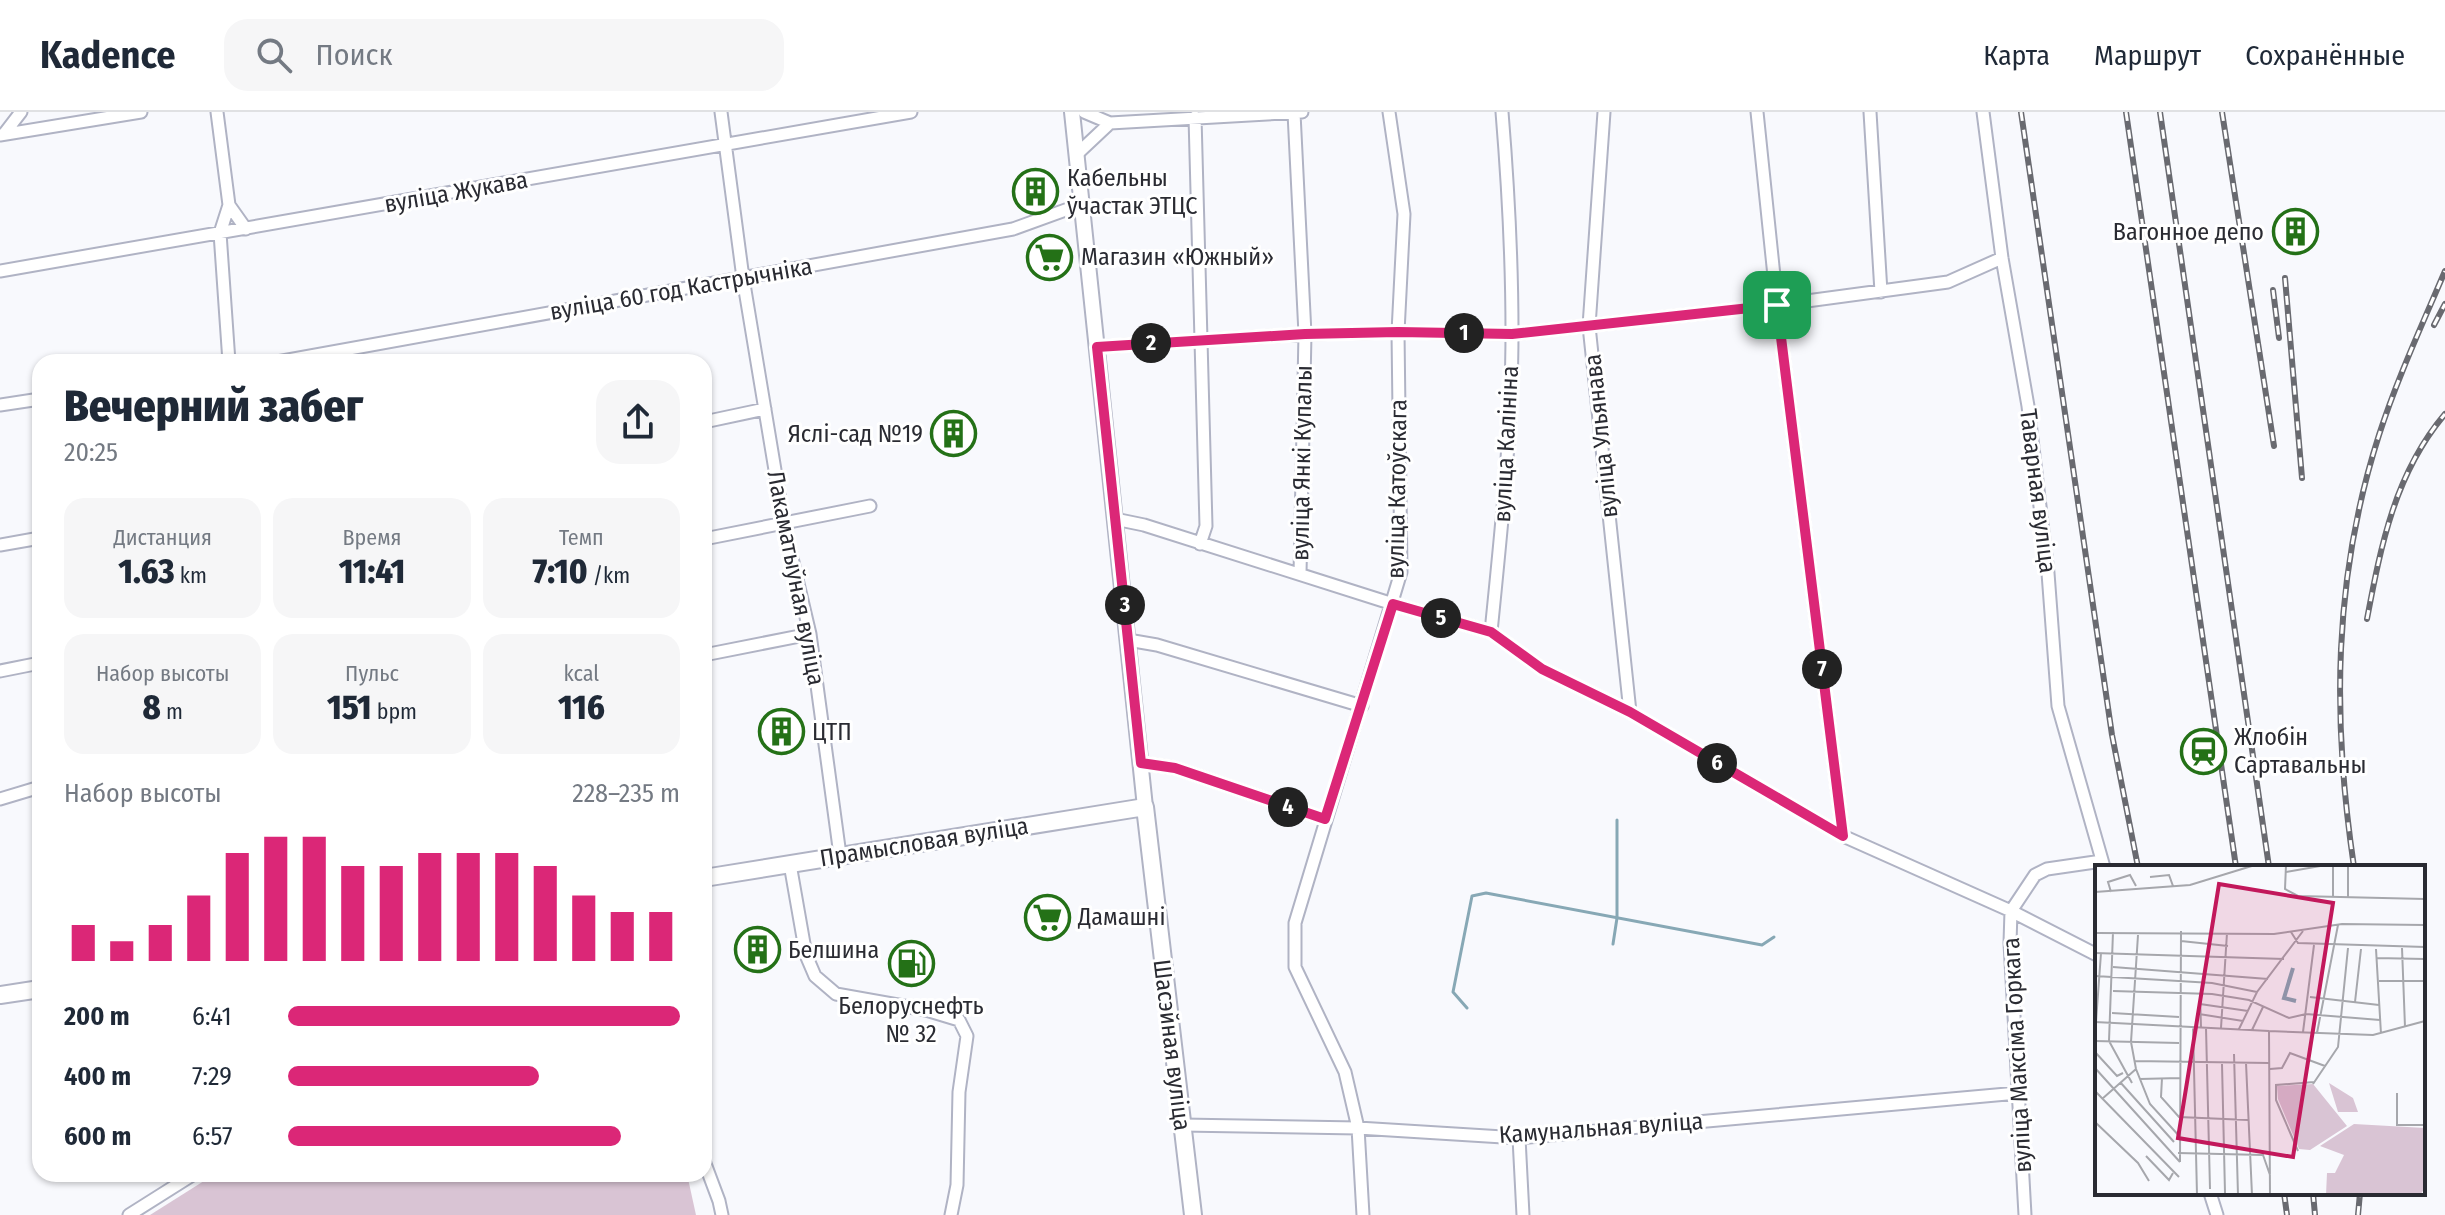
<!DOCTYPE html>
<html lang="ru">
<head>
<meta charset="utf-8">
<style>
	body { margin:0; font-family:"Fira Sans Condensed",sans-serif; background:#f6f6f7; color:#1f2937; height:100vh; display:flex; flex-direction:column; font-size:30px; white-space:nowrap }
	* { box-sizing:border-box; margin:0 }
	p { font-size:26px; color:#747a83 }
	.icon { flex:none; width:44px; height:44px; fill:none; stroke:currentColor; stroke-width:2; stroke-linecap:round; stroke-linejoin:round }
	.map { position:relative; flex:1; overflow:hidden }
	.panel { position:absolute; left:32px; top:242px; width:680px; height:828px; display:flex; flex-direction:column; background:#fff; border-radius:24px; box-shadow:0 2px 6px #0004 }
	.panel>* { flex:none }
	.pin { position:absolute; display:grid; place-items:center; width:68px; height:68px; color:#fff; margin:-34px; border-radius:16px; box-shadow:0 4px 12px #0006 }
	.km { position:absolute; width:40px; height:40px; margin:-20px; border-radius:50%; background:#222; color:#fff; font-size:22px; line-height:40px; text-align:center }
	.round { display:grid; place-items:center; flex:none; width:84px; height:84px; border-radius:24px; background:#f6f6f7 }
	.overview { display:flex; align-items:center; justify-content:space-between; height:136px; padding:0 32px }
	h1 { font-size:44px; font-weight:800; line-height:60px }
	.metrics { display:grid; grid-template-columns:repeat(3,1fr); gap:12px; height:136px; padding:8px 32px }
	.metrics div { display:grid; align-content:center; border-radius:20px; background:#f6f6f7; text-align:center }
	.metrics b { font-size:34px; font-weight:800 }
	.metrics small { font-size:22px; font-weight:400 }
	.metrics p { font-size:22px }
	.chart { height:224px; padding:16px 32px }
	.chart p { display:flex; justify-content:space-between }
	.chart svg { width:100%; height:144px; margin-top:8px; stroke:#db2777; stroke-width:6 }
	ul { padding:0 32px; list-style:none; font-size:26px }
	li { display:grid; grid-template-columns:128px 96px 1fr; align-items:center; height:60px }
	li i { height:20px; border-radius:10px; background:#db2777 }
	header { display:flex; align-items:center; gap:48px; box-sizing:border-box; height:112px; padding:0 40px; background:#fff; border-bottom:2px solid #e0e1e3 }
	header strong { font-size:38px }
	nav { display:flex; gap:44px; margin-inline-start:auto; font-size:28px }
	.search { width:560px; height:72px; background:#f6f6f7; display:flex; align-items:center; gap:20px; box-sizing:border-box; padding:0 28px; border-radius:24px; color:#747a83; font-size:30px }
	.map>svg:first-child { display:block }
	.green { fill:#d9c4d4 }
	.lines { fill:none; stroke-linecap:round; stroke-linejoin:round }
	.stream { stroke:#87a8b5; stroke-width:3 }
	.minor-casing { stroke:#b0b3c4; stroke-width:15 }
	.tertiary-casing { stroke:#b0b3c4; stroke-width:18 }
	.secondary-casing { stroke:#b0b3c4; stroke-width:20 }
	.minor { stroke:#fff; stroke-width:11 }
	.tertiary { stroke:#fff; stroke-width:14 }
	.secondary { stroke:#fff; stroke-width:16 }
	.rail-casing { stroke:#696a70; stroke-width:6 }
	.rail { stroke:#fff; stroke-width:3; stroke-dasharray:9; stroke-linecap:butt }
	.route-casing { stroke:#fff; stroke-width:16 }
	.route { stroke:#db2777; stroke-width:10 }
	.labels { text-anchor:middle; stroke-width:6; stroke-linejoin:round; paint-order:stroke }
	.poi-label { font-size:24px; fill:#2a2b32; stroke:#fff; text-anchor:start }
	.street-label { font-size:24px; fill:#2a2b32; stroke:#fff }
	.inset-river { fill:none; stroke:#87a8b5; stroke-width:4 }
	.inset-road { fill:none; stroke:#a6a7ac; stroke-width:2 }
	.view { fill:#c2185b; fill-opacity:0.15; stroke:#c2185b; stroke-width:4 }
	.inset-edge { fill:none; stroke:#2a2b32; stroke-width:4 }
</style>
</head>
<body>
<header>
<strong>Kadence</strong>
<div class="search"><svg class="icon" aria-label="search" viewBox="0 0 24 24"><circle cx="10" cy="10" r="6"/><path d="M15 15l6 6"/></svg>Поиск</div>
<nav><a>Карта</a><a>Маршрут</a><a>Сохранённые</a></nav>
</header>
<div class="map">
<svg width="2445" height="1103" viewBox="0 0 2445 1103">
	<rect width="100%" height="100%" fill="#f8f9fd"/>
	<!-- green -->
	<path class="green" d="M215 1062H687L696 1103H150Z"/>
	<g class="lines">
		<!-- stream -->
		<path class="stream" d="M1613 832 1617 806V708
			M1467 896 1453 880 1472 784 1486 781 1762 833 1774 825"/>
		<defs>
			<path id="minor" d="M217 0 229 93 220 121 229 250
				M721 0 743 166 784 412 810 522 840 743
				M1084 0 1110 11
				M1604 0 1589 214 1630 600
				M1757 0 1777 193 1843 724
				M1870 0 1881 180
				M1983 0 2002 146 2028 294 2048 461 2058 594 2104 755
				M1294 1 1305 222 1300 462
				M1195 5 1206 414 1200 432
				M4 22 21 0
				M0 23 141 0
				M1077 42 1110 11 1302 0
				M229 93 246 117
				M0 159 911 0
				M1097 235 1305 222 1398 220 1512 222 1777 193 1948 170 2002 146
				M277 250 1013 117 1082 92
				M0 293 40 287
				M704 310 765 297
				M1115 407 1144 413 1393 492 1491 520 1542 557 1630 600 1843 724 2011 799 2097 843
				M704 427 870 394
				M0 433 40 426
				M1491 520C1501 420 1512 320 1512 220 1512 147 1508 73 1502 0
				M1128 528 1157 533 1362 594
				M704 543 810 522
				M0 559 40 551
				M1141 651 1175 656 1325 707
				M0 687 40 675
				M790 752 806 843 815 864 836 882 926 898 959 908 967 924 959 980 957 1073 951 1103
				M1182 1013 1358 1016 1519 1026 2018 981
				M1519 1026 1523 1103
				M704 1049 719 1089 722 1103
				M2210 1081 2217 1103
				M129 1103 194 1062
				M1363 1103 1358 1016 1345 960 1295 855V811L1401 460 1398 220 1404 102 1389 0
				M2025 1103 2010 831 2011 799 2035 763 2047 757 2102 749"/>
			<path id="tertiary" d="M1072 0 1145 695"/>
			<path id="secondary" d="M704 766 1145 695 1193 1103
				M0 883 40 877"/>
		</defs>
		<!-- minor casing -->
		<use href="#minor" class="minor-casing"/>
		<!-- tertiary casing -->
		<use href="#tertiary" class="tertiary-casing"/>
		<!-- secondary casing -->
		<use href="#secondary" class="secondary-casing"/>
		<!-- minor -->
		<use href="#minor" class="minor"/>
		<!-- tertiary -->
		<use href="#tertiary" class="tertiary"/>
		<!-- secondary -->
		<use href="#secondary" class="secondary"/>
		<defs>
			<path id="rail" d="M2021 0 2112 623 2138 755
				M2126 0 2236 755
				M2160 0 2269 755
				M2222 0 2274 334
				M2285 166 2302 366
				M2273 178 2279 226
				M2434 213 2445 192
				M2367 507C2381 433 2395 361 2445 302
				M2354 755C2332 607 2333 466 2379 323 2397 267 2422 213 2445 159
				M2284 1081 2287 1103
				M2313 1081 2315 1103
				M2358 1103 2360 1081"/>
		</defs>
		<!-- rail casing -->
		<use href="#rail" class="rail-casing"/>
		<!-- rail -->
		<use href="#rail" class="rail"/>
	</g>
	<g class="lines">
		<defs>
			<path id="route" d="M1777 193 1843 724 1630 600 1542 557 1491 520 1393 492 1325 707 1175 656 1141 651 1097 235 1305 222 1398 220 1512 222Z"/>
		</defs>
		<!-- route casing -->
		<use href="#route" class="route-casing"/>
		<!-- route -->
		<use href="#route" class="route"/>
	</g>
	<!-- icons -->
	<defs>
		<symbol id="building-ring" viewBox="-11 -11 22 22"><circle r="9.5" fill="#fff" stroke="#247117" stroke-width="1.5"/><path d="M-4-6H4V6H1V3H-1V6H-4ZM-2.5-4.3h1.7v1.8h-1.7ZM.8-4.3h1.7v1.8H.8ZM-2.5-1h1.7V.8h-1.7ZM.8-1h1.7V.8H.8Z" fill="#247117"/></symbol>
		<symbol id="supermarket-ring" viewBox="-11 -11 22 22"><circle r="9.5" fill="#fff" stroke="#247117" stroke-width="1.5"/><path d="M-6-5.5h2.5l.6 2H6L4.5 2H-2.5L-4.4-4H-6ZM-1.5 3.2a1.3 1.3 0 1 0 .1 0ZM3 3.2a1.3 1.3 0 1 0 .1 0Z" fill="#247117"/></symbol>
		<symbol id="station-ring" viewBox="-11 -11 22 22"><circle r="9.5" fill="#fff" stroke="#247117" stroke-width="1.5"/><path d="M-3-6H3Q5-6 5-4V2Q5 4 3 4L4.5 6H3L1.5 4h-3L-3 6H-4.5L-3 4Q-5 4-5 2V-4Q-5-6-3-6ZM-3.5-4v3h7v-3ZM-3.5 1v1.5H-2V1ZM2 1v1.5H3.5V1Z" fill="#247117"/></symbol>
		<symbol id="fuel-ring" viewBox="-11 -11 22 22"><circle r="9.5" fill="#fff" stroke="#247117" stroke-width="1.5"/><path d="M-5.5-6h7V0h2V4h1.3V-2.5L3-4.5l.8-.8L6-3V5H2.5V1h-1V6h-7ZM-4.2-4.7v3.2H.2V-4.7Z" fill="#247117"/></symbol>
	</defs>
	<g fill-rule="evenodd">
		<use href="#building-ring" x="1010" y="54" width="51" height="51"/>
		<use href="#building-ring" x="2270" y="94" width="51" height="51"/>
		<use href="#supermarket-ring" x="1024" y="120" width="51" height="51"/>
		<use href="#building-ring" x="928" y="296" width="51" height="51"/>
		<use href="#building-ring" x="756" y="594" width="51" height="51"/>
		<use href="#station-ring" x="2178" y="614" width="51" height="51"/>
		<use href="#supermarket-ring" x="1022" y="780" width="51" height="51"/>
		<use href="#building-ring" x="732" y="812" width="51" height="51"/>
		<use href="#fuel-ring" x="886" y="826" width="51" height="51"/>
	</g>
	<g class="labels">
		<!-- poi labels -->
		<g class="poi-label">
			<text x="1067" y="74">Кабельны<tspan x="1067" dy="28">ўчастак ЭТЦС</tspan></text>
			<text x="2264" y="128" text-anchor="end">Вагонное депо</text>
			<text x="1081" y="153">Магазин «Южный»</text>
			<text x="923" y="330" text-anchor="end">Яслі-сад №19</text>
			<text x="812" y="628">ЦТП</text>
			<text x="2234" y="633">Жлобін<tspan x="2234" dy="28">Сартавальны</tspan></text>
			<text x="1078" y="813">Дамашні</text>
			<text x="788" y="846">Белшина</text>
			<text x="911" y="902" text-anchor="middle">Белоруснефть<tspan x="911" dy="28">№ 32</tspan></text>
		</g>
		<!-- street labels -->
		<g class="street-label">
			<text transform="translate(456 80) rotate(-10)" y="8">вуліца Жукава</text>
			<text transform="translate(681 177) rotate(-10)" y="8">вуліца 60 год Кастрычніка</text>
			<text transform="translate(1601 324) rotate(-96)" y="8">вуліца Ульянава</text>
			<text transform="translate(1506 332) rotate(-87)" y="8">вуліца Калініна</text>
			<text transform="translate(1302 351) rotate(-89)" y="8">вуліца Янкі Купалы</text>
			<text transform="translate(1397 377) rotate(-89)" y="8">вуліца Катоўскага</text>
			<text transform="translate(2038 379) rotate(83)" y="8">Таварная вуліца</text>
			<text transform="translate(796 466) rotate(79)" y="8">Лакаматыўная вуліца</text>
			<text transform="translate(924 730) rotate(-9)" y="8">Прамысловая вуліца</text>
			<text transform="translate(1172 933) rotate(83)" y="8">Шасэйная вуліца</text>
			<text transform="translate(2017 943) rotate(-93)" y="8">вуліца Максіма Горкага</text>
			<text transform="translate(1601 1016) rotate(-4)" y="8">Камунальная вуліца</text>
		</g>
	</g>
	<!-- overview -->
	<g transform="translate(2095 753)">
		<rect width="330" height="330" fill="#f8f9fd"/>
		<path d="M234 218 258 233 263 247H243ZM218 219 252 261 215 285 204 284 183 234 182 221ZM259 259 330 263V323L325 330H231L232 308H240L249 290 225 281Z" fill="#d9c4d4"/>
		<path class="inset-river" d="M198 103 189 133 201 136"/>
		<path class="inset-road" d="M191 0 190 24 203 31 330 34M238 0V31M191 7 231 0M55 12 74 10 78 21M0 27 95 20 160 0M16 27 13 17 35 10 41 21M253 33V0M329 60 330 93M18 67 14 176 37 218M196 67 203 78 330 82M2 68 179 69 247 59 330 60M43 70 36 177 41 204 55 239 86 273M86 76 133 81M307 83 310 162M281 84 286 169M0 88 189 94M281 93 330 94M18 102 173 114M0 111 117 118 162 127M284 116H330M18 126 117 129 154 135 194 153 211 149 285 155M105 129 106 162M215 132 284 140M260 137 266 84M105 139 153 146M17 148 84 152M104 149 148 156M0 157 174 166M1 157 6 88M98 162 102 330M111 163 115 324M126 163 132 68M144 164 162 127 208 66M157 165 168 142M208 167 219 80M222 168 243 60M0 176 84 178M0 187 22 211 28 208M139 189 143 330M39 196 174 198M151 198 157 330M127 199 130 328M0 203 85 297M175 204 187 203 195 188 230 201M67 213 66 232 84 252 153 255M45 214 85 213M25 217 79 277M218 219 243 182 253 83M0 226 84 312M302 228V260H330M7 234 41 204M0 257 43 298 54 316M203 286 181 235V220L219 217M83 288 168 290 175 310M51 291 74 315 78 308M85 297 86 66M175 330 174 166 278 170 330 156"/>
		<path class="view" d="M124 19 238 38 198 292 83 273Z"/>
		<rect width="330" height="330" class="inset-edge"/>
	</g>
</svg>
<div class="pin" style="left:1777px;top:193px;background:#1e9e55"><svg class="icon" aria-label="arrive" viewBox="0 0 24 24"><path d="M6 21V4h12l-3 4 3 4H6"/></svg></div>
<b class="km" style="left:1464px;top:221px">1</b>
<b class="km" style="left:1151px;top:231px">2</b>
<b class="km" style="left:1125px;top:493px">3</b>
<b class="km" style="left:1288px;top:695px">4</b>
<b class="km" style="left:1441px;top:506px">5</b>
<b class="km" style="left:1717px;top:651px">6</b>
<b class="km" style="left:1822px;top:557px">7</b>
<section class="panel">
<div class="overview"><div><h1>Вечерний забег</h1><p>20:25</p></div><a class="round"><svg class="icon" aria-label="share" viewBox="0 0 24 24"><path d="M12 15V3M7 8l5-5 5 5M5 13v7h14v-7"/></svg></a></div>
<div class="metrics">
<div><p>Дистанция</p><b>1.63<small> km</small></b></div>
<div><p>Время</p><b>11:41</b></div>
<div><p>Темп</p><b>7:10<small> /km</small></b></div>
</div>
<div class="metrics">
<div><p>Набор высоты</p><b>8<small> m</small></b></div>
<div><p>Пульс</p><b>151<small> bpm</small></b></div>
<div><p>kcal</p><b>116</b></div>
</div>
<div class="chart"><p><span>Набор высоты</span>228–235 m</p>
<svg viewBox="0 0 160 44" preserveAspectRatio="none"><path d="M5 44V33M15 44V38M25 44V33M35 44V24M45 44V11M55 44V6M65 44V6M75 44V15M85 44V15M95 44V11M105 44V11M115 44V11M125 44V15M135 44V24M145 44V29M155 44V29"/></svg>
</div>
<ul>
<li><b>200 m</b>6:41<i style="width:100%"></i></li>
<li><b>400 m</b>7:29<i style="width:64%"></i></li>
<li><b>600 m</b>6:57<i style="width:85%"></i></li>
</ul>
</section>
</div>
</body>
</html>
